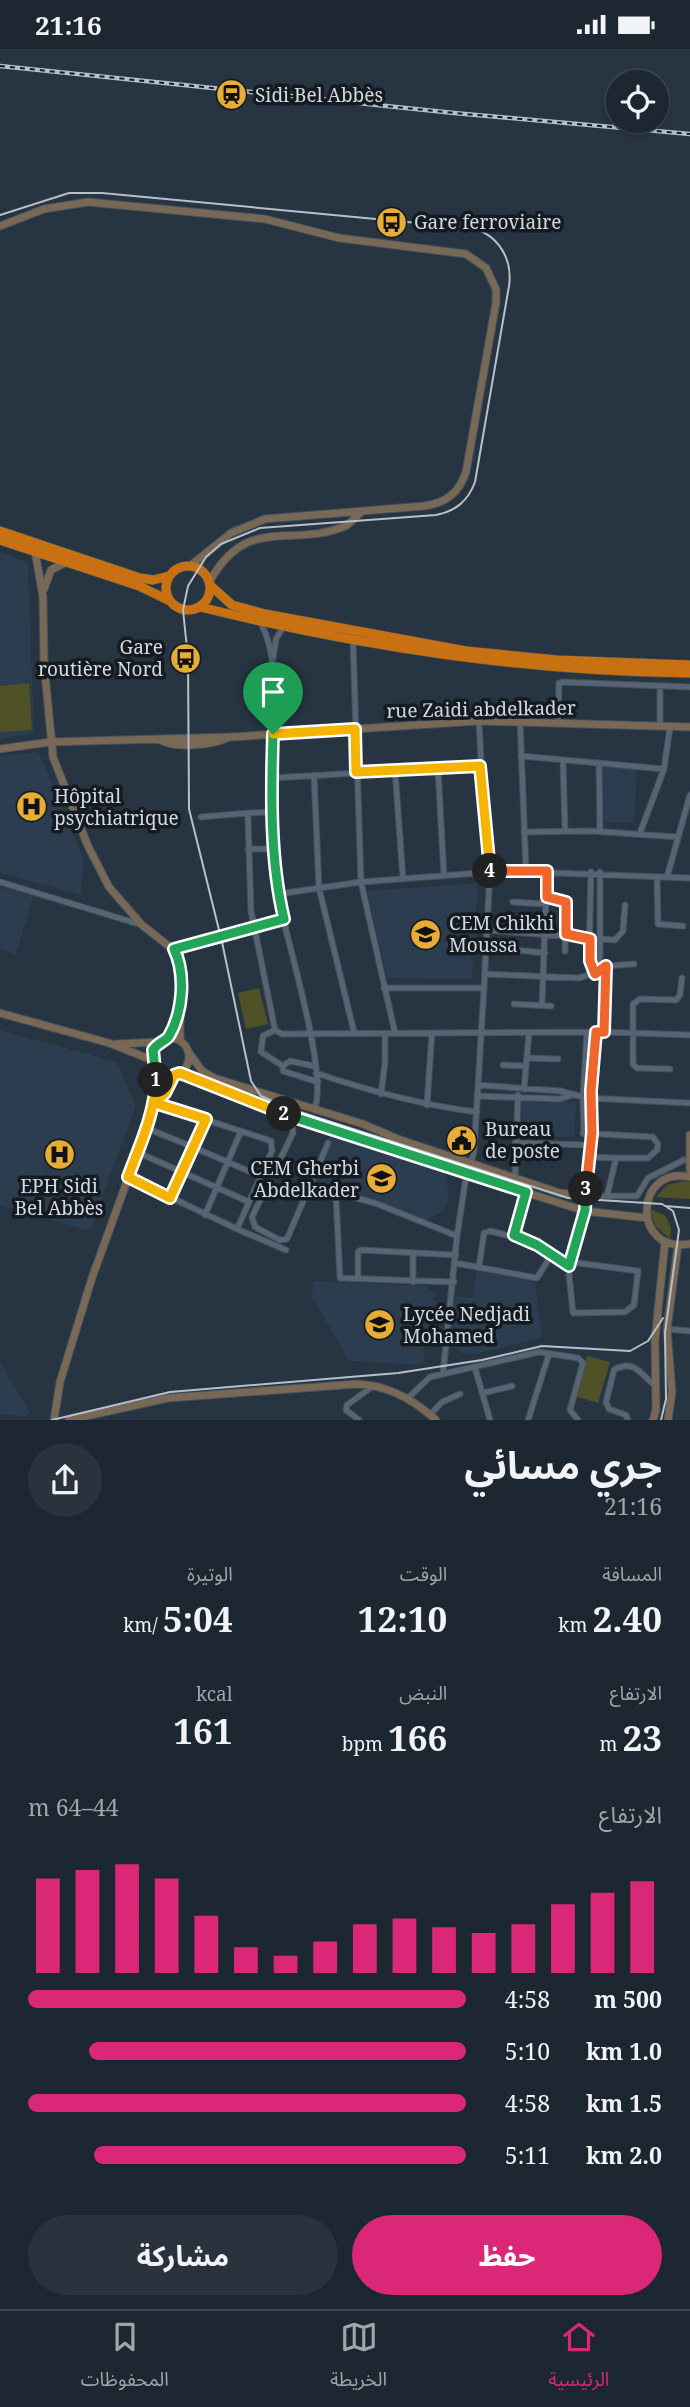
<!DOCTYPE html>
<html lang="ar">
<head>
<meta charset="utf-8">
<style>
	body { margin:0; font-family:"Noto Serif","Noto Sans Arabic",serif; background:#2a333d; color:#f1f3f6; direction:rtl; height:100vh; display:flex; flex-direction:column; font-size:26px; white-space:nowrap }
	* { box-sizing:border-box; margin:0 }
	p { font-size:23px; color:#a0a5ab }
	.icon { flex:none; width:38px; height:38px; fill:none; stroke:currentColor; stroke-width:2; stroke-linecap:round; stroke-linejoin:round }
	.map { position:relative; height:1371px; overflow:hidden; direction:ltr }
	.side { display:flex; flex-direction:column; background:#1d2731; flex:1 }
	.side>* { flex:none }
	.fabs { position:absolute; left:606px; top:21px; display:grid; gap:14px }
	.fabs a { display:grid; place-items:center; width:63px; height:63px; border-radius:50%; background:#1d2731; box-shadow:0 2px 5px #0004,0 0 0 2px #3b444d; font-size:35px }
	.pin { position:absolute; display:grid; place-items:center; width:60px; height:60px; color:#fff; margin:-72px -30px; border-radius:50% 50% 50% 0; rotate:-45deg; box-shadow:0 0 7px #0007 }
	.pin .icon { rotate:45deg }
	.km { position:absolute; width:35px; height:35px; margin:-18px; border-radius:50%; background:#222; color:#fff; font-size:19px; line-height:35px; text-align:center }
	.round { display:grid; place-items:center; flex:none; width:74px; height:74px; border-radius:37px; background:#2a333d }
	.overview { display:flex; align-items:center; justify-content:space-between; height:119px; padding:0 28px }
	h1 { font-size:38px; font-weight:700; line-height:52px }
	.figures { display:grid; grid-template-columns:repeat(3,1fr); gap:10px; height:119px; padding:7px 28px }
	.figures div { display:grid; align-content:center }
	.figures b { font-size:35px; font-weight:700 }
	.figures small { font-size:19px; font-weight:400 }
	.figures p { font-size:19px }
	.chart { height:196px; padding:14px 28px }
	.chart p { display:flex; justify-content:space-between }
	.chart svg { width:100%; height:126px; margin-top:7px; stroke:#db2777; stroke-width:6 }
	.action { display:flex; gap:14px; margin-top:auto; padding:14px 28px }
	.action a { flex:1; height:80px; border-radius:42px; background:#db2777; color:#fff; font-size:28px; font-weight:700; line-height:80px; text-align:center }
	.action a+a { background:#2a333d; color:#f1f3f6 }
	ul { padding:0 28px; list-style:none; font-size:23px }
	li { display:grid; grid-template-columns:112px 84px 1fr; align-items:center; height:52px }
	li i { height:18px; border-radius:9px; background:#db2777 }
	.status { display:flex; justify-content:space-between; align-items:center; height:49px; padding:0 35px; background:#1d2731; direction:ltr }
	.status svg { height:19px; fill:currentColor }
	.tabs { display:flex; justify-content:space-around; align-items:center; height:98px; border-top:2px solid #3b444d; background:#1d2731; font-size:19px; color:#a0a5ab }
	.tabs a { display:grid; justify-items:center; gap:4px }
	.tabs .active { color:#db2777 }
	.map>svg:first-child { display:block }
	.built { fill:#2b3d4f }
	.green { fill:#4f5227 }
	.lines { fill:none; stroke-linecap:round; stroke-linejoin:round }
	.street-casing { stroke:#45505b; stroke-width:7 }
	.secondary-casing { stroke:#45505b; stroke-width:9 }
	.highway-casing { stroke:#45505b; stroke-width:10 }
	.street { stroke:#566473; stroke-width:5 }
	.secondary { stroke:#786856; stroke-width:7 }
	.highway { stroke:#c77113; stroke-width:9 }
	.tram { stroke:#b7c0c9; stroke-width:2 }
	.rail-casing { stroke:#b7c0c9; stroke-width:4.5 }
	.rail { stroke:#151b21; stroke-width:2; stroke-dasharray:5; stroke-linecap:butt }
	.split-1-casing { stroke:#fff; stroke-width:14 }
	.split-2-casing { stroke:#fff; stroke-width:14 }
	.split-3-casing { stroke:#fff; stroke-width:14 }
	.split-4-casing { stroke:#fff; stroke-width:14 }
	.split-5-casing { stroke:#fff; stroke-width:14 }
	.split-1 { stroke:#22a559; stroke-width:9 }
	.split-2 { stroke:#f5b400; stroke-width:9 }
	.split-3 { stroke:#22a559; stroke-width:9 }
	.split-4 { stroke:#f0652b; stroke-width:9 }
	.split-5 { stroke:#f5b400; stroke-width:9 }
	.labels { text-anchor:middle; stroke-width:7; stroke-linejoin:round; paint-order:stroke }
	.poi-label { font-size:19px; fill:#d1dae2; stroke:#151b21; text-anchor:start }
	.street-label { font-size:19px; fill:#d1dae2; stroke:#151b21 }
</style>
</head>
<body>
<div class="status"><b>21:16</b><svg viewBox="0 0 49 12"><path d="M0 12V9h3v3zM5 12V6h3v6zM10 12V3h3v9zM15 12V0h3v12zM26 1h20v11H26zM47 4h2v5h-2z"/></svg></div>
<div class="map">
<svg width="690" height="1371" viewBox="0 0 690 1371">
	<rect width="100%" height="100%" fill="#273441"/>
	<!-- built -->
	<path class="built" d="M0 503 28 513 34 685 0 689Z
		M36 703 40 706 83 809 81 846 0 824V707Z
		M601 718 637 719 634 774 604 773Z
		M478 834 472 930 387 929 367 842Z
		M0 838 33 847 16 906 0 901Z
		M0 981 117 1013 136 1057 90 1182 0 1156Z
		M518 1051 576 1053 575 1088 516 1087Z
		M330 1083 444 1119 449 1148 442 1163 422 1173 314 1134Z
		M478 1219 534 1226 542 1289 475 1305 460 1304 451 1294 450 1286 455 1247 472 1249Z
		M313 1232 426 1237 435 1245 433 1251 437 1252V1273H432L433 1279 425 1286 423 1316 349 1312 312 1248Z
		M0 1313 30 1363 26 1367 0 1365Z"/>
	<!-- green -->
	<path class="green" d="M29 634 32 681 0 683V637Z
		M259 939 268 975 246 980 238 944Z
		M684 1132 690 1133V1150L656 1148 667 1136Z
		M650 1160 666 1167 671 1179 670 1190 655 1177Z
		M587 1307 610 1313 598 1354 575 1347Z"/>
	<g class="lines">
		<defs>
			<path id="street" d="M260 573C283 611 271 686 272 730 272 768 272 810 278 847 286 890 330 1028 314 1061
				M353 592 361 833 395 984
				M273 610 276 590 283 578
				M520 671 526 822
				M558 672 559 634 562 633 690 638
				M660 677V638
				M521 707 664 720
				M563 713 565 781
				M599 714 600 782
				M438 720 444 827
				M395 721 403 830
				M314 726 319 839 354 983
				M272 729 480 717
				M273 763 248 764V770L251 862 275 981
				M201 768 248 764
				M524 783 591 782 677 788
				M640 784 664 720 670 678
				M248 800H275
				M591 823 589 908 594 918
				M657 828 658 875 683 877
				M667 828 690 746
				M0 833 142 876
				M278 845 361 833 504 822 690 829
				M547 848 566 853 565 902
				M513 853 546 855
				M487 881 615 891 623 882 625 856
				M174 900 284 871
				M505 900 545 904
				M595 924 606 917 634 915
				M485 925 579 929 595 924 600 906V823
				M384 939H484
				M514 955 551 957
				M542 956 547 822
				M604 983 606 917
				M527 1009 558 1010
				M503 1016 526 1017
				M283 1017 261 1003 263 987 275 981 282 985 604 983 690 986
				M314 1017 290 1012 283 1017V1022L318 1033
				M670 1020 637 1019 633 1015V955L640 950 676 951 680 946 682 929
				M316 1024C369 1042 421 1056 477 1063
				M478 1036 560 1042 587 1049 690 1054
				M524 1040 529 984
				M381 1045 385 1014V984
				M477 1047 560 1050 572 1046
				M427 1056 432 984
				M292 1068 293 1084 252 1168 255 1178 280 1191 287 1190 328 1094
				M146 1079 193 1098 206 1070
				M583 1084 653 1088 658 1095 657 1101 648 1109H616L607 1147H586
				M584 1085 583 1048 587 983
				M515 1094 589 1096
				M137 1103 249 1153
				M588 1108 616 1109
				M128 1128 237 1180 272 1102 271 1092 155 1054
				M515 1129 518 1046
				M607 1147H637L648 1129 684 1111
				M170 1149 193 1098 260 1127
				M205 1166 241 1082
				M237 1180 286 1201
				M514 1186 526 1143
				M571 1213 638 1222 634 1256 625 1263 573 1264 569 1225 585 1162 596 983
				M455 1214 537 1229 552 1205
				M479 1218 484 1184 490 1182 526 1191 569 1217
				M358 1230V1203L361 1201 456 1206
				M413 1233V1205
				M454 1233 340 1229 336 1148 341 1145 375 1154 457 1187
				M667 1280 690 1282
				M475 1319 490 1371
				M443 1324 457 1187 465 1134 474 1103 484 939 490 822 484 770 479 672
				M483 1344 512 1337
				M409 1348 430 1328 539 1303 578 1309 583 1314 570 1361 578 1371
				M430 1366 442 1353 460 1345
				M359 1371 346 1361 347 1356 373 1337
				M528 1371 549 1305
				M628 1371 626 1366 609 1360 606 1353 614 1321C635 1308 643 1329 656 1337"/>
			<path id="secondary" d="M0 177 44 160 88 153 265 170 339 189 466 205 486 219 496 240V254L466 423C459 444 446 454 424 457L265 470 231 484 190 517
				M35 502 43 548 44 614 53 708 88 797 109 838 142 876 175 902 180 943V992
				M210 532C248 464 291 500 345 477 352 474 355 468 361 463
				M44 540 51 521 65 514
				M160 691C178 700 212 696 230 688
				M0 700 50 693 231 688 479 672 690 678
				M0 964 109 994 152 1011
				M168 989 179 963
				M151 1008a19 19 0 1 1 38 0a19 19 0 1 1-38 0Z
				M117 995 159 993
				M188 1002 202 1022 214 1029 363 1075 398 1090 560 1144 586 1147
				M180 1024 315 1077 585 1162 647 1169
				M157 1049 165 1044 174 1026
				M690 1086V1121
				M690 1128C635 1115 630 1205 690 1195
				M54 1371 60 1333 92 1229 157 1049 156 1020
				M69 1371 168 1349 357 1335C388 1336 413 1350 436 1371
				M653 1371 656 1361 655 1291 665 1193
				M668 1371 672 1342 667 1280 678 1196"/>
			<path id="highway" d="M0 482 140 529 153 531 169 527
				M0 491 139 537 170 552
				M166 539a22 22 0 1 1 44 0a22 22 0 1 1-44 0Z
				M211 537 232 556 265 565 466 602 557 611 690 616
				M200 558C364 598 522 622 690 624"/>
		</defs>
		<!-- street casing -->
		<use href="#street" class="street-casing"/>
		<!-- secondary casing -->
		<use href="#secondary" class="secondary-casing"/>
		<!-- highway casing -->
		<use href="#highway" class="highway-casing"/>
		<!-- street -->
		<use href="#street" class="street"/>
		<!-- secondary -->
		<use href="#secondary" class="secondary"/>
		<!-- highway -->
		<use href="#highway" class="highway"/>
		<!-- tram -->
		<path class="tram" d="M0 166 69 144H102L471 179C498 185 513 210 509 237L475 433C468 452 456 462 436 466L260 479 221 495 206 508 188 537 183 561 188 609 189 760 222 893 251 1032 261 1047 291 1060 568 1149 662 1155 673 1162 679 1181 665 1284 666 1350 661 1371
			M665 1157 690 1159
			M52 1371 170 1343 398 1324 482 1311 542 1297 630 1302 648 1292 663 1269"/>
		<defs>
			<path id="rail" d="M0 17 454 64 690 85"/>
		</defs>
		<!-- rail casing -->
		<use href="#rail" class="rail-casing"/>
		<!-- rail -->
		<use href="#rail" class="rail"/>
	</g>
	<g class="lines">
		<defs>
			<path id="split-1" d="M156 1031 153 1001C157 994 166 992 169 987 183 963 186 925 174 900L284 870C270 811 271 746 273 685"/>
			<path id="split-2" d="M156 1031C155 1064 140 1096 128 1128L170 1149 206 1070 155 1054 165 1044 174 1026 180 1024 284 1065"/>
			<path id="split-3" d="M284 1065 526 1143 514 1186 537 1196 569 1217 585 1161 586 1140"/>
			<path id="split-4" d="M490 822H547V848L566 853V885L590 890V912L595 925 606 917 604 983H596L591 1042 592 1084 586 1140"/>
			<path id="split-5" d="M273 685 355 680 356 723 480 717 490 822"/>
		</defs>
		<!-- split-1 casing -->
		<use href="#split-1" class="split-1-casing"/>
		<!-- split-2 casing -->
		<use href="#split-2" class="split-2-casing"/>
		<!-- split-3 casing -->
		<use href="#split-3" class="split-3-casing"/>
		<!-- split-4 casing -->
		<use href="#split-4" class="split-4-casing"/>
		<!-- split-5 casing -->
		<use href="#split-5" class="split-5-casing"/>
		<!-- split-1 -->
		<use href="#split-1" class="split-1"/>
		<!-- split-2 -->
		<use href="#split-2" class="split-2"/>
		<!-- split-3 -->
		<use href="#split-3" class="split-3"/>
		<!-- split-4 -->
		<use href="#split-4" class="split-4"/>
		<!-- split-5 -->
		<use href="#split-5" class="split-5"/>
	</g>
	<!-- icons -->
	<defs>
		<symbol id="station-disc" viewBox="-11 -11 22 22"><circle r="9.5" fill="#e6ac36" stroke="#151b21"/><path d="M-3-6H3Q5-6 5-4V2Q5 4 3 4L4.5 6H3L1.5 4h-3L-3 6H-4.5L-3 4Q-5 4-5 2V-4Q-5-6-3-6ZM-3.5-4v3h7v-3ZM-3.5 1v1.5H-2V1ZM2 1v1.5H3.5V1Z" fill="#111"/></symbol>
		<symbol id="bus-disc" viewBox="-11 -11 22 22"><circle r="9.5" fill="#e6ac36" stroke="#151b21"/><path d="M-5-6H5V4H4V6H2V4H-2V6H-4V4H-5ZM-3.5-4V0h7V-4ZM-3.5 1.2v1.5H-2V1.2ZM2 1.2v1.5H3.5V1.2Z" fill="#111"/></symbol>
		<symbol id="hospital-disc" viewBox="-11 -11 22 22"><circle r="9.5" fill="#e6ac36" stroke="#151b21"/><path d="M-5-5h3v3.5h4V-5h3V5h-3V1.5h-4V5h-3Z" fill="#111"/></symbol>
		<symbol id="school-disc" viewBox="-11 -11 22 22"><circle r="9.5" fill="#e6ac36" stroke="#151b21"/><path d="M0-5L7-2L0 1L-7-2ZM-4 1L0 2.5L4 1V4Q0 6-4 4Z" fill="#111"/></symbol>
		<symbol id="civic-disc" viewBox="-11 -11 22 22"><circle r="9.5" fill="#e6ac36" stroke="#151b21"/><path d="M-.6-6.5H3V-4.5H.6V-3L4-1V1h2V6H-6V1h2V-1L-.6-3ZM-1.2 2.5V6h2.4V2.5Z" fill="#111"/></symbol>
	</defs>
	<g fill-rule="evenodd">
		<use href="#station-disc" x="214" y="28" width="35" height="35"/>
		<use href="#bus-disc" x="374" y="156" width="35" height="35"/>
		<use href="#bus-disc" x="168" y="592" width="35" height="35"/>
		<use href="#hospital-disc" x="14" y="740" width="35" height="35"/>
		<use href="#school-disc" x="408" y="868" width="35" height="35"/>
		<use href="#civic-disc" x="444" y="1074" width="35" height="35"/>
		<use href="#hospital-disc" x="42" y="1088" width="35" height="35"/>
		<use href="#school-disc" x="364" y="1112" width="35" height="35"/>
		<use href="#school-disc" x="362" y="1258" width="35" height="35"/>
	</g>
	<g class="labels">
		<!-- poi labels -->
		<g class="poi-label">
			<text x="255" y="53">Sidi Bel Abbès</text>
			<text x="414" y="180">Gare ferroviaire</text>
			<text x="163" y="605" text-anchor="end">Gare<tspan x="163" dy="22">routière Nord</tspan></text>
			<text x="54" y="754">Hôpital<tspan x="54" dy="22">psychiatrique</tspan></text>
			<text x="449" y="881">CEM Chikhi<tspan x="449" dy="22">Moussa</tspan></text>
			<text x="485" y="1087">Bureau<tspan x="485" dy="22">de poste</tspan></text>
			<text x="359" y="1126" text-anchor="end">CEM Gherbi<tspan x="359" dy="22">Abdelkader</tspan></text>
			<text x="59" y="1144" text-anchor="middle">EPH Sidi<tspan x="59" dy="22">Bel Abbès</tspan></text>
			<text x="403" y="1272">Lycée Nedjadi<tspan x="403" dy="22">Mohamed</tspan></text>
		</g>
		<!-- street labels -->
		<g class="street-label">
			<text transform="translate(481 660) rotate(-1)" y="7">rue Zaidi abdelkader</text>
		</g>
	</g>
</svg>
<div class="fabs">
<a><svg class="icon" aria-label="locate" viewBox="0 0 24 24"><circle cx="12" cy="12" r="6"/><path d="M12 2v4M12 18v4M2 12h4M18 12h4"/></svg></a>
</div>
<div class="pin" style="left:273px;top:685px;background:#1e9e55"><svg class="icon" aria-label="arrive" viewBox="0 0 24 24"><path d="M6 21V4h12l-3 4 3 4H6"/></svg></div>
<b class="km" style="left:156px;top:1031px">1</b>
<b class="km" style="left:284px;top:1065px">2</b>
<b class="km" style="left:586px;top:1140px">3</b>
<b class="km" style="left:490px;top:822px">4</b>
</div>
<section class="side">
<div class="overview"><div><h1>جري مسائي</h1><p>21:16</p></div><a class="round"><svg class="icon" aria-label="share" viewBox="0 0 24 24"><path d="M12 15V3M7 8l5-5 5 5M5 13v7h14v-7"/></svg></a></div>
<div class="figures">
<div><p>المسافة</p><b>2.40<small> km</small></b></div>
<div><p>الوقت</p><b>12:10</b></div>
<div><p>الوتيرة</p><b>5:04<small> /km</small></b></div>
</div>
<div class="figures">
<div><p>الارتفاع</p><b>23<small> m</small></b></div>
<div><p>النبض</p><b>166<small> bpm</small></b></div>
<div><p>kcal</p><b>161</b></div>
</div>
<div class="chart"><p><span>الارتفاع</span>44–64 m</p>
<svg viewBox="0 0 160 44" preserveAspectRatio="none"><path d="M5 44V11M15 44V8M25 44V6M35 44V11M45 44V24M55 44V35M65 44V38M75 44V33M85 44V27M95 44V25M105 44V28M115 44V30M125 44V27M135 44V20M145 44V16M155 44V12"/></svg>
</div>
<ul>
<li><b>500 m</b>4:58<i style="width:100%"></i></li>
<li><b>1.0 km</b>5:10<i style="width:86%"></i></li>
<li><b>1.5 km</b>4:58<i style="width:100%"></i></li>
<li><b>2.0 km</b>5:11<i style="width:85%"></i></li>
</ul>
<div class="action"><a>حفظ</a><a>مشاركة</a></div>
</section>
<nav class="tabs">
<a class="active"><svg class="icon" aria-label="home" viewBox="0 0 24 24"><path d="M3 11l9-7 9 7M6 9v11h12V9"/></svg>الرئيسية</a>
<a><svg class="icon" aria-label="map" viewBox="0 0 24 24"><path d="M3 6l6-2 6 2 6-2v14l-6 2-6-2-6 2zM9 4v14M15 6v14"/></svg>الخريطة</a>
<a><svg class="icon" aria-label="saved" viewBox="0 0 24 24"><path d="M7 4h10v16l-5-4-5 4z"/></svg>المحفوظات</a>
</nav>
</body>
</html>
